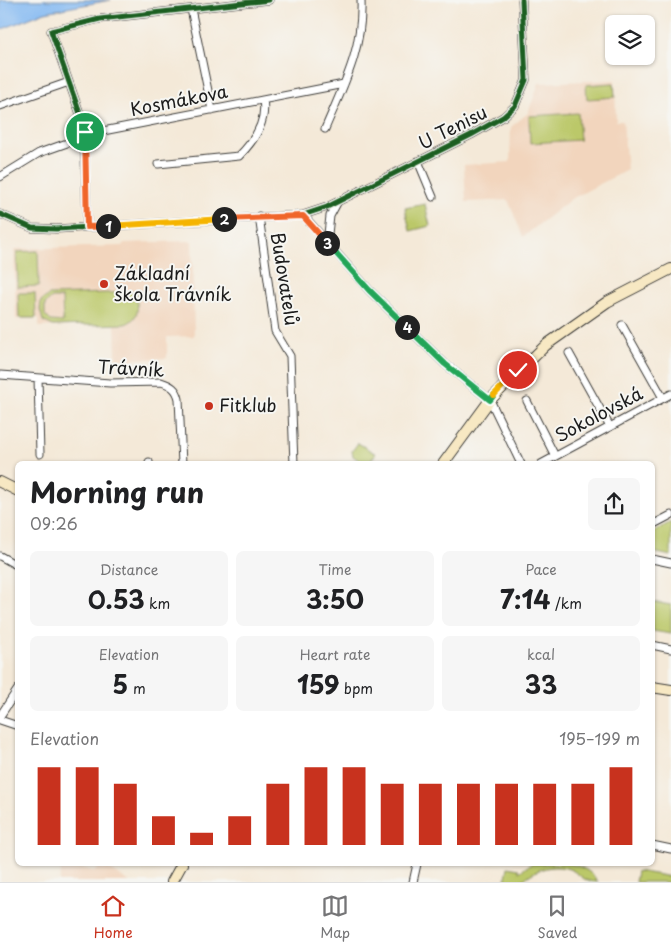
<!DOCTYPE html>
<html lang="en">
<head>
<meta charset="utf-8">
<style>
	body { margin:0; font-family:"Playpen Sans",sans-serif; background:#f6f6f6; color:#202124; height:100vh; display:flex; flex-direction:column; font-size:19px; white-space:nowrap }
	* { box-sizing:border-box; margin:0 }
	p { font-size:16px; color:#757577 }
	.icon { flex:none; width:28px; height:28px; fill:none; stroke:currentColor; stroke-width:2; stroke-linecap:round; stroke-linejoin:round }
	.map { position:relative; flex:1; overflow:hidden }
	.details { position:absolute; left:15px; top:461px; width:640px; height:405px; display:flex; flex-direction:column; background:#fff; border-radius:8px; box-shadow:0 1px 4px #0004 }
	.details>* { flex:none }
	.controls { position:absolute; left:605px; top:15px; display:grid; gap:10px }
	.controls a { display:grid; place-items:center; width:50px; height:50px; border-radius:8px; background:#fff; box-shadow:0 1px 4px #0004; font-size:25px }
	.pin { position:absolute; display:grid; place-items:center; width:42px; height:42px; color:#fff; margin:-21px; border:2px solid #fff; border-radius:50%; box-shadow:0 1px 5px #0007 }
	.km { position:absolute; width:25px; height:25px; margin:-12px; border-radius:50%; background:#222; color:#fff; font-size:14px; line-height:25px; text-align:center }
	.round { display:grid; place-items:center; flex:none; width:52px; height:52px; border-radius:8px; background:#f6f6f6 }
	.overview { display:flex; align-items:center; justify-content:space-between; height:85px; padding:0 15px }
	h1 { font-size:28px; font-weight:700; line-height:38px }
	.figures { display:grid; grid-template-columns:repeat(3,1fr); gap:8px; height:85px; padding:5px 15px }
	.figures div { display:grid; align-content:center; border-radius:8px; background:#f6f6f6; text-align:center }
	.figures b { font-size:25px; font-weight:700 }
	.figures small { font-size:14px; font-weight:400 }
	.figures p { font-size:14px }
	.chart { height:140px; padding:10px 15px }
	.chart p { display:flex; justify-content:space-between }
	.chart svg { width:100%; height:90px; margin-top:5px; stroke:#c8321e; stroke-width:6 }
	.dock { display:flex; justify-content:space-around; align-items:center; height:70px; border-top:1px solid #e0e0e0; background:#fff; font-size:14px; color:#757577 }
	.dock a { display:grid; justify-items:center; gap:2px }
	.dock .active { color:#c8321e }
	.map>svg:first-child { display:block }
	.built { fill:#f2d5bd }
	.green { fill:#bbc869; stroke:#6c7242; fill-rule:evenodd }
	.water { fill:#84b9f2; stroke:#506a87 }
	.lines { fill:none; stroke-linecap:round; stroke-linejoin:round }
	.minor-casing { stroke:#3c3b38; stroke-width:9 }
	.secondary-casing { stroke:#3c3b38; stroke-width:12 }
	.minor { stroke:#fff; stroke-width:7 }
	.secondary { stroke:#f7e8c3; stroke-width:10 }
	.cycleway-casing { stroke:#f6f6f2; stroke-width:8 }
	.cycleway { stroke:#1b5e20; stroke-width:5 }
	.split-1-casing { stroke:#fff; stroke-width:10 }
	.split-2-casing { stroke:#fff; stroke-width:10 }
	.split-3-casing { stroke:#fff; stroke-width:10 }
	.split-4-casing { stroke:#fff; stroke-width:10 }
	.split-5-casing { stroke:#fff; stroke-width:10 }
	.split-6-casing { stroke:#fff; stroke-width:10 }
	.split-1 { stroke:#f0652b; stroke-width:6 }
	.split-2 { stroke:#f5b400; stroke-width:6 }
	.split-3 { stroke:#f0652b; stroke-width:6 }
	.split-4 { stroke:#22a559; stroke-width:6 }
	.split-5 { stroke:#22a559; stroke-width:6 }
	.split-6 { stroke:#f5b400; stroke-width:6 }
	.poi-dot { fill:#c8321e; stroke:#f6f6f2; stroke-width:2 }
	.labels { text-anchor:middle; stroke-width:4; stroke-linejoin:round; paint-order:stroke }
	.street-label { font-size:18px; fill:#1c1c1c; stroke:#f6f6f2 }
	.poi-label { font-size:18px; fill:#1c1c1c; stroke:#f6f6f2; text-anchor:start }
</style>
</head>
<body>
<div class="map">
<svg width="671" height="882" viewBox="0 0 671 882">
	<rect width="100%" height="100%" fill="#f6f6f2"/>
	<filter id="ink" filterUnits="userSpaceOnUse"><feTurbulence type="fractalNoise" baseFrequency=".02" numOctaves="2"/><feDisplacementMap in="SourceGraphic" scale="10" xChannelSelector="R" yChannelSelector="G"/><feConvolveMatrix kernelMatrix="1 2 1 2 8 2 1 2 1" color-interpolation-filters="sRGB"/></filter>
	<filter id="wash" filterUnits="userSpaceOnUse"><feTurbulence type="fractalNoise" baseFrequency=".0096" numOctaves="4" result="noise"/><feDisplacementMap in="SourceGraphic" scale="20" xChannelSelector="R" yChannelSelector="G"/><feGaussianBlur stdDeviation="1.12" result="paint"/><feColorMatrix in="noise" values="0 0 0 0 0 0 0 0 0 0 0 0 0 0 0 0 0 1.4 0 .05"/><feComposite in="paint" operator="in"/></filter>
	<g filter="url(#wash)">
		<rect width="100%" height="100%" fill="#f4e9d8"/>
		<!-- built -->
		<path class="built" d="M615 80 616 121H623L627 170 571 199 523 237 508 200 466 202 464 165 510 162 511 127 528 113 539 83Z
			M192 241 194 336 167 337V358L116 360 115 324 39 327V318L16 319 14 249 123 246 124 243Z
			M62 864H70L92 871H96L99 868 109 869 130 882H59Z"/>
		<!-- green -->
		<path class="green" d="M614 83 615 97 587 99 586 85Z
			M578 113 580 140 530 143 529 116Z
			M425 204 430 226 410 231 405 208Z
			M38 251 39 286 18 287 17 252Z
			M137 292V296H135C140 307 138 320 125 324L53 326 43 321 40 310 41 301 49 295ZM52 298H62L63 322 51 321 45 315V304Z
			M18 293H35L36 318H19Z
			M358 443 376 454 368 463H363L353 456 352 451Z
			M671 522V556L653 552V532Z
			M652 602 671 605V634L653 631Z
			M531 864C556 864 583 858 598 882 580 882 581 872 566 868 549 864 532 871 521 882H505L508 867 519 869V872Z
			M637 871 671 877V882H635Z"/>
		<!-- water -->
		<path class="water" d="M0 0H111L45 12 0 30Z"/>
	</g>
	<g filter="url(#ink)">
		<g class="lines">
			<defs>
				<path id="minor" d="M191 9 212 110
					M0 106 69 82
					M325 129C344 84 363 50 361 0
					M418 161 433 197
					M158 164 239 156C254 141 267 121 263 100
					M0 177 39 153 98 132 344 84
					M0 214 32 228 56 229 303 215 327 207 471 135 503 117 515 106 526 80 522 0
					M303 215 369 290 445 364 490 400 521 464
					M259 216 275 331 290 356 294 464
					M87 227 84 125 51 31 100 19 269 0
					M327 243 330 216 337 203
					M622 325 663 398
					M569 353 610 427
					M0 375 110 383 161 382C171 385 177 389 179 399L182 464
					M38 378 40 454
					M527 401 555 456
					M149 462V464
					M541 464 671 394
					M652 525 671 515
					M0 556 18 566
					M652 559 671 563
					M652 645 671 649
					M0 716 18 689
					M0 720 18 726
					M652 845 671 849
					M413 882 417 864"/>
				<path id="secondary" d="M443 464 490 400 546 345 607 302 671 269
					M0 482 18 491
					M652 687 671 690
					M172 882 182 864"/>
			</defs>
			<!-- minor casing -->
			<use href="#minor" class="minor-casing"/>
			<!-- secondary casing -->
			<use href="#secondary" class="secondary-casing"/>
			<!-- minor -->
			<use href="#minor" class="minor"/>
			<!-- secondary -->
			<use href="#secondary" class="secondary"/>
			<defs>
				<path id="cycleway" d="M0 214 32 228 56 229 303 215 327 207 471 135 503 117 515 106 526 80 522 0
					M87 227 84 125 51 31 100 19 269 0"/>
			</defs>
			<!-- cycleway casing -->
			<use href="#cycleway" class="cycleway-casing"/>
			<!-- cycleway -->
			<use href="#cycleway" class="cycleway"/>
		</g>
	</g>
	<g class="lines" filter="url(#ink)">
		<defs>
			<path id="split-1" d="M85 132 87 227 108 226"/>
			<path id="split-2" d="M108 226 224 219"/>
			<path id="split-3" d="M224 219 303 216 327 243"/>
			<path id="split-4" d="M327 243 369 290 407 327"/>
			<path id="split-5" d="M407 327 445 364 490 400 494 395"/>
			<path id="split-6" d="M494 395 518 370"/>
		</defs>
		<!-- split-1 casing -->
		<use href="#split-1" class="split-1-casing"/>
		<!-- split-2 casing -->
		<use href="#split-2" class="split-2-casing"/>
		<!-- split-3 casing -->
		<use href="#split-3" class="split-3-casing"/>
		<!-- split-4 casing -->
		<use href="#split-4" class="split-4-casing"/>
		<!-- split-5 casing -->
		<use href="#split-5" class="split-5-casing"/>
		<!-- split-6 casing -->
		<use href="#split-6" class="split-6-casing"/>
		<!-- split-1 -->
		<use href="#split-1" class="split-1"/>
		<!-- split-2 -->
		<use href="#split-2" class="split-2"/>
		<!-- split-3 -->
		<use href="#split-3" class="split-3"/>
		<!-- split-4 -->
		<use href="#split-4" class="split-4"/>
		<!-- split-5 -->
		<use href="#split-5" class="split-5"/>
		<!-- split-6 -->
		<use href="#split-6" class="split-6"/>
	</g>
	<!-- markers -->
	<g class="poi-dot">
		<circle cx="104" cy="284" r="5"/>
		<circle cx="209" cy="406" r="5"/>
	</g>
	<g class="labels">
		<!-- street labels -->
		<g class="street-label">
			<text transform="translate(179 101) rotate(-11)" y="6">Kosmákova</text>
			<text transform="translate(453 128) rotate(-27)" y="6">U Tenisu</text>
			<text transform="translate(284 279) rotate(81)" y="6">Budovatelů</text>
			<text transform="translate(131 369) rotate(3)" y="6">Trávník</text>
			<text transform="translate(599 415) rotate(-28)" y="6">Sokolovská</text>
		</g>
		<!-- poi labels -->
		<g class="poi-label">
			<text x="114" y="280">Základní<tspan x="114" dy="21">škola Trávník</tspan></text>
			<text x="219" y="412">Fitklub</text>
		</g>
	</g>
</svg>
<div class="controls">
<a><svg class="icon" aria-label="layers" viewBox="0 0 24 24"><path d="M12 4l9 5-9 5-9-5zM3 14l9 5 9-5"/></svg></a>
</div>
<div class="pin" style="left:85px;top:132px;background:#1e9e55"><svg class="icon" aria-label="arrive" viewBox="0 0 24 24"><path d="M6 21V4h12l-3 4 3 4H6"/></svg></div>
<div class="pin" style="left:518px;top:370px;background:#d93025"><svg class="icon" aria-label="check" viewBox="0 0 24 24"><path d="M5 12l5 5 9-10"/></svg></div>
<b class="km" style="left:108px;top:226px">1</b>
<b class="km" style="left:224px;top:219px">2</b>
<b class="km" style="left:327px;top:243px">3</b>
<b class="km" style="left:407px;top:327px">4</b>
<section class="details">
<div class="overview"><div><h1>Morning run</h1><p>09:26</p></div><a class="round"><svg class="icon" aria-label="share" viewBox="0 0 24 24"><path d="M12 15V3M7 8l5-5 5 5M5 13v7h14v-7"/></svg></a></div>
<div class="figures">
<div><p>Distance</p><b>0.53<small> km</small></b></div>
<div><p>Time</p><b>3:50</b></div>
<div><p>Pace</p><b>7:14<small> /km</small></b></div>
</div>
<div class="figures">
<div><p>Elevation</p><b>5<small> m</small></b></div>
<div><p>Heart rate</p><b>159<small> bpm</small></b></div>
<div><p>kcal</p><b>33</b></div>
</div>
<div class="chart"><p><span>Elevation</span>195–199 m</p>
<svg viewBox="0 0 160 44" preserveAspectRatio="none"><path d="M5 44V6M15 44V6M25 44V14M35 44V30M45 44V38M55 44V30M65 44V14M75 44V6M85 44V6M95 44V14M105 44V14M115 44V14M125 44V14M135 44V14M145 44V14M155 44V6"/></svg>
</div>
</section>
</div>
<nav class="dock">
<a class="active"><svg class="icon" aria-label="home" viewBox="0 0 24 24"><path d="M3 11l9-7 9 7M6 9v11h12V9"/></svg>Home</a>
<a><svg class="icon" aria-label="map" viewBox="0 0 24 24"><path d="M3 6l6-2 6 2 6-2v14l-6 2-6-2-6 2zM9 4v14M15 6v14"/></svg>Map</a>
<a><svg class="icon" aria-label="saved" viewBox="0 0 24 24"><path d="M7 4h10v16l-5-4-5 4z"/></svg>Saved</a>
</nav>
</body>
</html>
